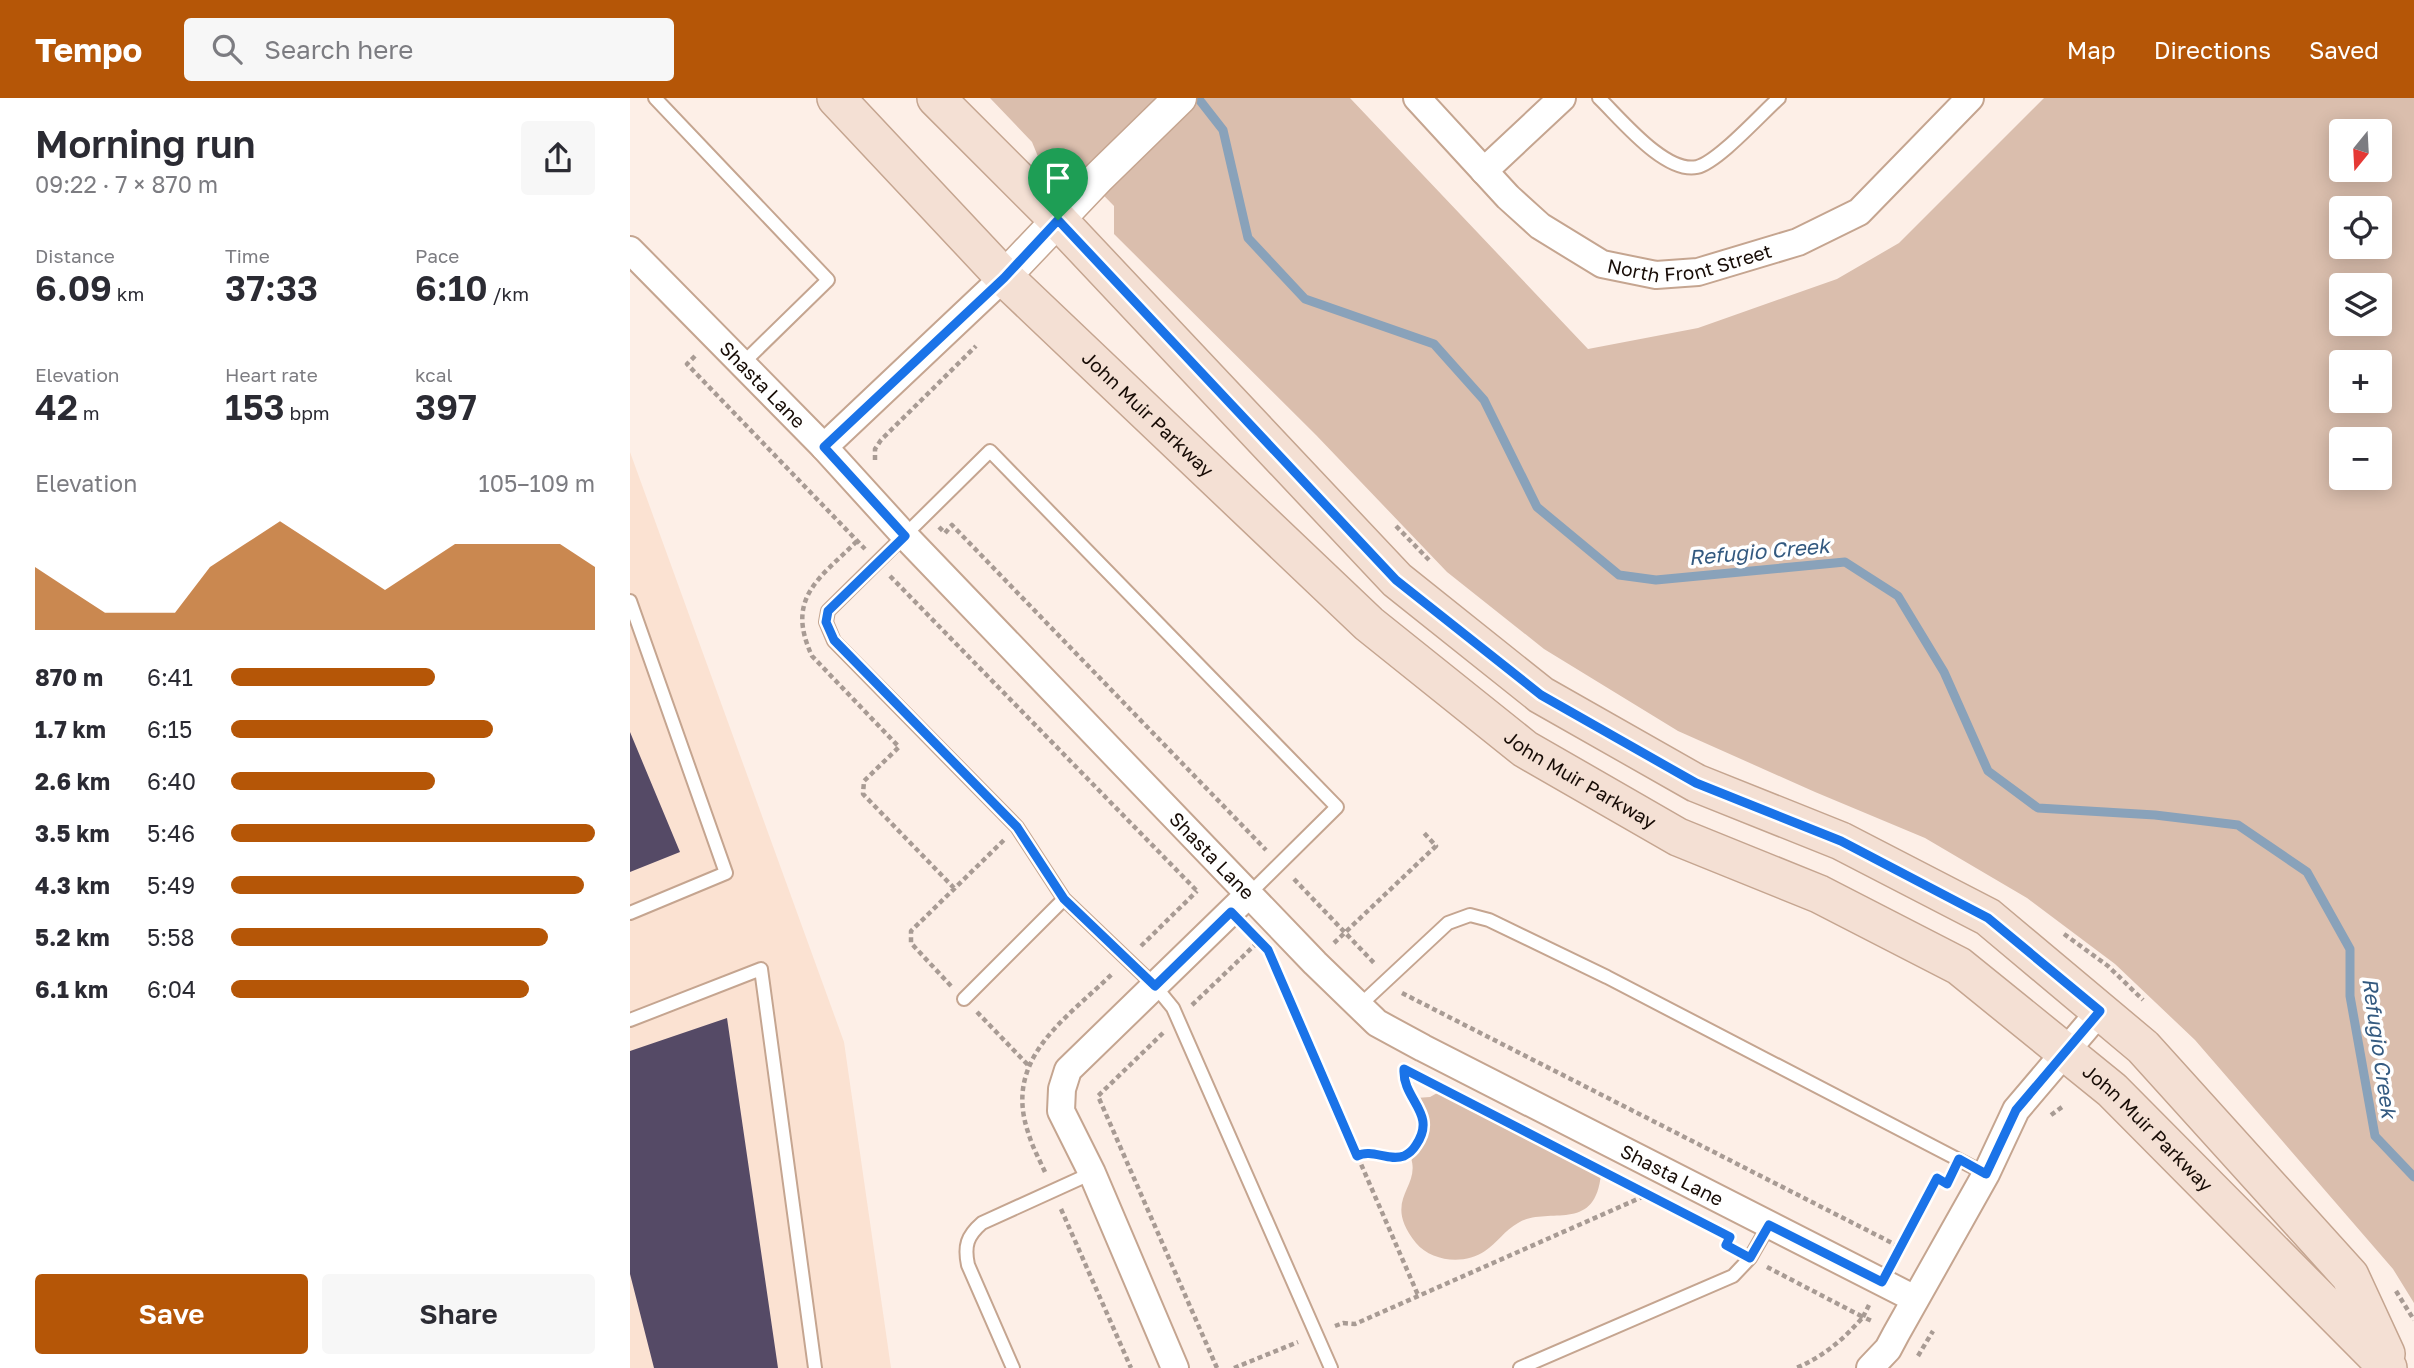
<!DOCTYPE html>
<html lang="en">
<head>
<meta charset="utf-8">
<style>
	body { margin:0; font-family:"Golos Text",sans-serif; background:#f7f7f7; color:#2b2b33; height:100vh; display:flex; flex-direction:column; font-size:26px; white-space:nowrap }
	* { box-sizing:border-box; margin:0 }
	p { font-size:23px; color:#7c7c81 }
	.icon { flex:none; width:38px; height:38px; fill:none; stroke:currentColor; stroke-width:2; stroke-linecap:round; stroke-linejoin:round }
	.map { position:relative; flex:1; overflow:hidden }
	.side { display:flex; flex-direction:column; background:#fff; width:630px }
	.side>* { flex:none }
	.needle { width:46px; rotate:198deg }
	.controls { position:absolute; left:1699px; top:21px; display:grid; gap:14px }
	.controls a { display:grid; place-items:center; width:63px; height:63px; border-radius:7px; background:#fff; box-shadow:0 4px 18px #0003; font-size:35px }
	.pin { position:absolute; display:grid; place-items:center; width:60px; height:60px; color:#fff; margin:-72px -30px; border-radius:50% 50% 50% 0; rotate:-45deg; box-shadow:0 0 7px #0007 }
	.pin .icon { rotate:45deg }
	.round { display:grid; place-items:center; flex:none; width:74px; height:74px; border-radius:7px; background:#f7f7f7 }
	.headline { display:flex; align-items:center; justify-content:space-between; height:119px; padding:0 35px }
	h1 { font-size:38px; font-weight:600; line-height:52px }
	.metrics { display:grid; grid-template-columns:repeat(3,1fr); gap:10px; height:119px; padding:7px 35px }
	.metrics div { display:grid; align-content:center }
	.metrics b { font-size:35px; font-weight:600 }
	.metrics small { font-size:19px; font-weight:400 }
	.metrics p { font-size:19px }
	.chart { height:196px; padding:14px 35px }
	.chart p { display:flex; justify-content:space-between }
	.chart svg { width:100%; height:126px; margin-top:7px; fill:#b55607; opacity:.7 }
	.button { display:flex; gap:14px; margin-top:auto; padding:14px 35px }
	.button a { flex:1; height:80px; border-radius:7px; background:#b55607; color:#fff; font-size:28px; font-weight:600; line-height:80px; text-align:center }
	.button a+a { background:#f7f7f7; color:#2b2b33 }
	ul { padding:0 35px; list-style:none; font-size:23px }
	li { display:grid; grid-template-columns:112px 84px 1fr; align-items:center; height:52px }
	li i { height:18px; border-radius:9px; background:#b55607 }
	header { display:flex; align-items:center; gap:42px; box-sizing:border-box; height:98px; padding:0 35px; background:#b55607; color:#fff }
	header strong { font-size:33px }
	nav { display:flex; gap:38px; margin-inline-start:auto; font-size:24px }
	.search { width:490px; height:63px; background:#f7f7f7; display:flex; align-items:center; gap:18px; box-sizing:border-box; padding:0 24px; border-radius:7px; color:#7c7c81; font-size:26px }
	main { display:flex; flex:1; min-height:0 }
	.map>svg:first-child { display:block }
	.built { fill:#fbe2d2 }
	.green { fill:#dabead; fill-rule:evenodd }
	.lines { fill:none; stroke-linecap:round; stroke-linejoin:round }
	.stream { stroke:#89a2ba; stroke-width:9 }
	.building { fill:#554a66 }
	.service-casing { stroke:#c5a590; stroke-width:16 }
	.minor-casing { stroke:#c5a590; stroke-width:30 }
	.tertiary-casing { stroke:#c5a590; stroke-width:35 }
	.secondary-casing { stroke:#c5a590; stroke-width:40 }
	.path { stroke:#a89b94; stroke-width:4.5; stroke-dasharray:5 3.5; stroke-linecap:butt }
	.service { stroke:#fff; stroke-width:12 }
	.minor { stroke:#fff; stroke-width:26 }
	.tertiary { stroke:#fff; stroke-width:32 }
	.secondary { stroke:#f4e0d4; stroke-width:37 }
	.route-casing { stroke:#fff; stroke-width:14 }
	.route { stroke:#1a73e8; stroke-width:9 }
	.labels { text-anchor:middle; stroke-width:7; stroke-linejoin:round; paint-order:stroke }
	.street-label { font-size:19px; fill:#170c06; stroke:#fff }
	.water-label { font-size:21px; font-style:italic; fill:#345a80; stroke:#fff }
</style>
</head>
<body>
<header>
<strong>Tempo</strong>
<div class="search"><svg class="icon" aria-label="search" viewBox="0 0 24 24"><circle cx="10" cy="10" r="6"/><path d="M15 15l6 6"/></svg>Search here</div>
<nav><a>Map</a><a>Directions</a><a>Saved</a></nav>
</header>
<main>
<section class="side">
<div class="headline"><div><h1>Morning run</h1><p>09:22 · 7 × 870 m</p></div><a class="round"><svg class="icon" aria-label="share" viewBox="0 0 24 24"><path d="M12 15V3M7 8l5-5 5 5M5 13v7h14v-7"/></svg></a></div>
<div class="metrics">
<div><p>Distance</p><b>6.09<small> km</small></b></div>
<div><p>Time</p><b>37:33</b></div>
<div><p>Pace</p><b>6:10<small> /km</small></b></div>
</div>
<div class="metrics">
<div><p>Elevation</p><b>42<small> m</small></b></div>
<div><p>Heart rate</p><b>153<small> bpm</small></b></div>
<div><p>kcal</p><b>397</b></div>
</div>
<div class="chart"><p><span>Elevation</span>105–109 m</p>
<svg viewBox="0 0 160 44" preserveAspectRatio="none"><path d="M0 44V22L10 30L20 38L30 38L40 38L50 22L60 14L70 6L80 14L90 22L100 30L110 22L120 14L130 14L140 14L150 14L160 22V44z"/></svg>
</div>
<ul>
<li><b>870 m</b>6:41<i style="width:56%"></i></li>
<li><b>1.7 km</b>6:15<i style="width:72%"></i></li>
<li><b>2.6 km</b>6:40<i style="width:56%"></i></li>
<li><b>3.5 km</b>5:46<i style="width:100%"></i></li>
<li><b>4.3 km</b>5:49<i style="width:97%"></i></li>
<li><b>5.2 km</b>5:58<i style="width:87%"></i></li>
<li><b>6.1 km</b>6:04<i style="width:82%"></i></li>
</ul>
<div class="button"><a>Save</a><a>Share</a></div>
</section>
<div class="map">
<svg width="1784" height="1270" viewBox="0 0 1784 1270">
	<rect width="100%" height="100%" fill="#fdefe7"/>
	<!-- built -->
	<path class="built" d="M0 354 214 944 261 1270H0Z"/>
	<!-- green -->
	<path class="green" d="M360 0H720L958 251 1068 230 1207 181 1269 145 1414 0H1784V1205L1763 1171 1565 942 1485 866 1397 800 1295 740 1185 694 1048 633 914 551 817 474 686 337 484 136V108L439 62 409 61 402 44ZM1712 33H1750V72H1712ZM1712 110H1750V149H1712ZM1712 187H1750V226H1712ZM1712 264H1750V303H1712ZM1712 341H1750V380H1712Z
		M809 994 971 1076C965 1137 918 1107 888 1125 875 1132 867 1145 855 1153 835 1167 802 1164 786 1145 751 1101 791 1091 781 1060 785 1055 793 1048 796 1042 803 1027 796 1010 786 1000L800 999Z"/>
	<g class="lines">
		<!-- stream -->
		<path class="stream" d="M568 0 593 32 618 140 675 201 804 246 854 302 907 409 989 477 1026 482 1215 464 1268 498 1314 574 1358 673 1408 710 1525 717 1608 727 1677 774 1720 851V898L1745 1038 1784 1079"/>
	</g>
	<!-- building -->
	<path class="building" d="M0 634 50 754 0 774Z
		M97 920 148 1270H24L0 1176V953Z"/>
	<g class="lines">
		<defs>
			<path id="service" d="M25 0 198 182 112 266
				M969 0C990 20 1035 76 1067 69 1088 64 1131 16 1149 0
				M0 503 96 775 0 815
				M618 797 707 709 360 353 198 513 196 524 204 543 387 729 434 801 525 888 543 910 701 1270
				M334 901 434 801
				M729 908 818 825 840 817 859 822 977 879 1356 1076
				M0 922 131 871 185 1270
				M383 1270 338 1167C334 1148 337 1138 352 1125L462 1075
				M890 1270 1103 1178 1120 1160 1139 1127"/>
			<g id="minor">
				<path id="s1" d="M787 0 878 99 910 128 972 166 1026 177 1068 174 1168 144 1229 114 1340 0"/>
				<path d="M854 73 932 0"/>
				<path id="s2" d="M0 152 194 349 275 438 685 865 747 925 793 950 1285 1201"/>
				<path d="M194 349 374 179"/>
				<path d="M545 1270 462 1075 431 1013 432 991 438 972 618 797"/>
				<path d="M1240 1270 1258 1251 1266 1236 1356 1076 1386 1012 1470 913"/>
			</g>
			<path id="tertiary" d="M374 179 469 79 550 0"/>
			<g id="secondary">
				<path id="s3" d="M206 0 374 179 739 526 895 651 1048 739 1189 796 1329 868 1482 992 1758 1270"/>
				<path d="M306 0 428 122 767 482 911 597 1066 685 1211 743 1358 819 1513 949 1720 1178 1756 1256"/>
			</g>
		</defs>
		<!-- service casing -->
		<use href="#service" class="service-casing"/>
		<!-- minor casing -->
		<use href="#minor" class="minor-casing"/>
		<!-- tertiary casing -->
		<use href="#tertiary" class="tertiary-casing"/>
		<!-- secondary casing -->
		<use href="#secondary" class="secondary-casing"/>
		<!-- path -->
		<path class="path" d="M65 258 57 266 235 451
			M245 362V351L251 342 346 248
			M766 428 799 462
			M309 429 315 435 322 427 636 752
			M227 443C189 481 155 500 182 558L269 649 234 683 233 696 324 790
			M260 478 567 793
			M664 781 745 866
			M1434 836 1478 868 1513 902
			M704 845 806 748 794 735
			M511 848 567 793
			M643 864 788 1197
			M321 888 281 845V833L374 742
			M772 895 1270 1149
			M562 907 628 844
			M347 914 398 967
			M533 935 468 998 587 1270
			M1421 1017 1432 1009
			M727 1058 734 1054C757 1058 772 1067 788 1044 806 1018 772 997 774 971
			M415 1074C409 1061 402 1048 398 1034 373 960 436 921 482 876
			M431 1111 501 1270
			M1097 1137 1100 1139 1096 1147 1102 1150
			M1265 1159 1307 1080 1317 1086 1319 1084
			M1137 1169 1233 1219C1214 1241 1193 1259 1166 1270
			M1766 1193 1784 1222
			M1239 1207 1233 1219 1244 1224
			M705 1228 713 1225 725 1226 1019 1096
			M1288 1258 1303 1233
			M604 1270 668 1244"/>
		<!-- service -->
		<use href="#service" class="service"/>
		<!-- minor -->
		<use href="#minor" class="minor"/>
		<!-- tertiary -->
		<use href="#tertiary" class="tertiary"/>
		<!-- secondary -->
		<use href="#secondary" class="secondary"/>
	</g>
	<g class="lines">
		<defs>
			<path id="route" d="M428 122 766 482 911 597 1066 685 1211 743 1358 820 1470 913 1386 1012 1356 1076 1329 1061 1317 1086 1307 1080 1252 1184 1139 1127 1120 1160 1096 1147 1100 1139 774 971C772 1002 808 1015 786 1047 783 1052 780 1055 774 1058 758 1064 742 1050 727 1058L638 852 601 814 525 888 434 801 387 729 204 542 196 524 198 513 275 438 194 349 374 180Z"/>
		</defs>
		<!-- route casing -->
		<use href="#route" class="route-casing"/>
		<!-- route -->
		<use href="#route" class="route"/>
	</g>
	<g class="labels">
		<!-- street labels -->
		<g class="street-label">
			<text dy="7" stroke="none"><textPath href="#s1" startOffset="340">North Front Street</textPath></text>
			<text dy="7" stroke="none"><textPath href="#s2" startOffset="189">Shasta Lane</textPath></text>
			<text dy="7" stroke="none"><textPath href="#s3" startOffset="444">John Muir Parkway</textPath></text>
			<text dy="7" stroke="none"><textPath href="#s3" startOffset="1012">John Muir Parkway</textPath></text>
			<text dy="7" stroke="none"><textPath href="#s2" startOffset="840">Shasta Lane</textPath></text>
			<text dy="7" stroke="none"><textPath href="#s3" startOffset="1684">John Muir Parkway</textPath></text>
			<text dy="7" stroke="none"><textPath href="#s2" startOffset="1407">Shasta Lane</textPath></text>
		</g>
		<!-- water labels -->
		<g class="water-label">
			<text transform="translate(1129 454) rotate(-5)" y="7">Refugio Creek</text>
			<text transform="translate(1749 950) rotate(82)" y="7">Refugio Creek</text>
		</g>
	</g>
</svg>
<div class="controls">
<a><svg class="needle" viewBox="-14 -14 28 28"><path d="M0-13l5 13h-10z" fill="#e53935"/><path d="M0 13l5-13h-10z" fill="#7c7c81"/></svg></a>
<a><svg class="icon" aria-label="locate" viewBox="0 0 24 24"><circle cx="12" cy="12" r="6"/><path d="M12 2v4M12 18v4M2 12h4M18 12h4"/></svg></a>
<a><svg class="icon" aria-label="layers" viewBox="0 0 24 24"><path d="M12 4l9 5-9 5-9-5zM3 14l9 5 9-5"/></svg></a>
<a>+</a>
<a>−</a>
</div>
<div class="pin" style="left:428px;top:122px;background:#1e9e55"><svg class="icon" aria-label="arrive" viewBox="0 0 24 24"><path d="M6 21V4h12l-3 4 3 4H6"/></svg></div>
</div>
</main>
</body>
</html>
